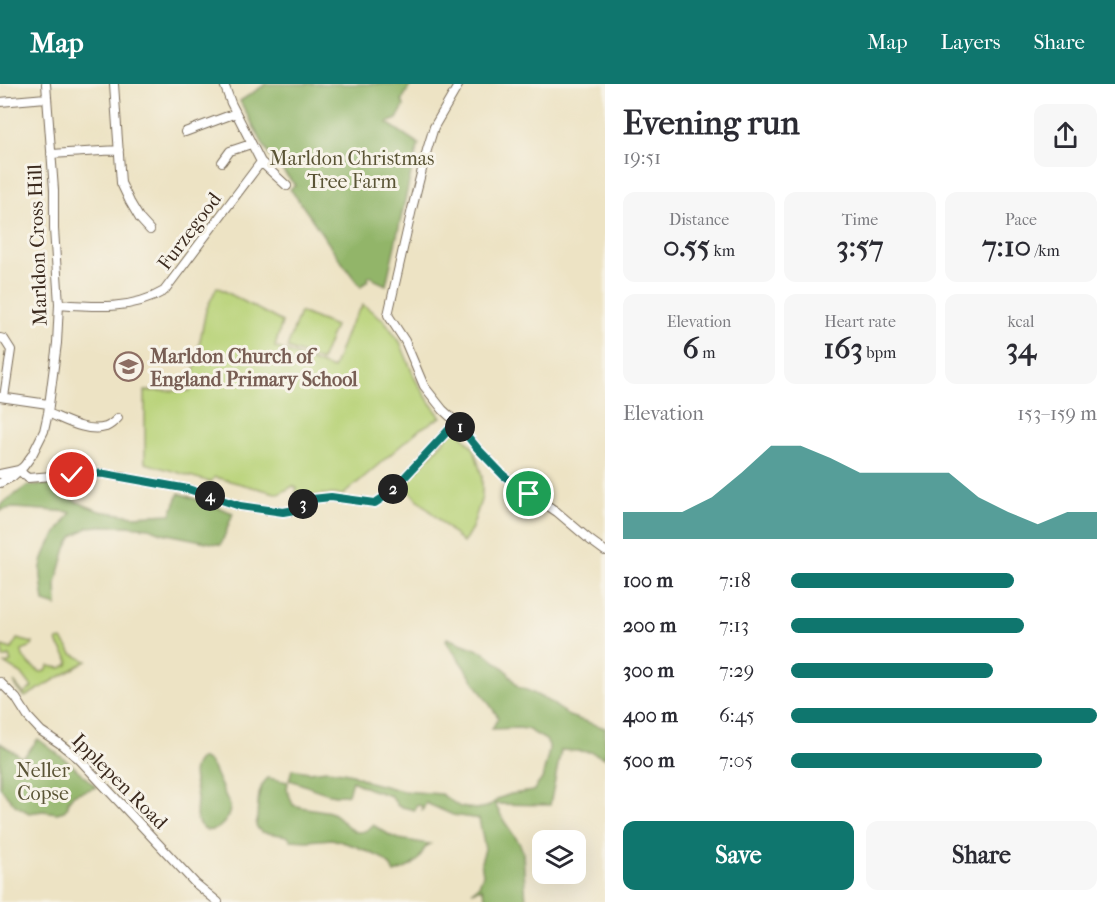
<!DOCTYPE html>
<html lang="en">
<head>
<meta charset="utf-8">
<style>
	body { margin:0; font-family:"IM FELL French Canon",serif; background:#f7f7f7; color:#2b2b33; height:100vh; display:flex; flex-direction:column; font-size:22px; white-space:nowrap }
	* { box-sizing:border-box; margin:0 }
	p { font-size:20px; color:#7c7c81 }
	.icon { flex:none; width:33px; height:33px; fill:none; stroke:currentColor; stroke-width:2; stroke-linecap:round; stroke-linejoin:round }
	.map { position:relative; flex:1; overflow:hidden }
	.details { display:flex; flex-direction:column; background:#fff; width:510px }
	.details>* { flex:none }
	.controls { position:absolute; left:532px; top:746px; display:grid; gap:12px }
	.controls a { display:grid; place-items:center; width:54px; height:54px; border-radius:12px; background:#fff; box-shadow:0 6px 24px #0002; font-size:30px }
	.pin { position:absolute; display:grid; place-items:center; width:51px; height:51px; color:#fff; margin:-26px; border:3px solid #fff; border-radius:50%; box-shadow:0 2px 6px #0007 }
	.km { position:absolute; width:30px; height:30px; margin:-15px; border-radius:50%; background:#222; color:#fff; font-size:16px; line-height:30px; text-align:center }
	.round { display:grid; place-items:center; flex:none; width:63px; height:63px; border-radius:12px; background:#f7f7f7 }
	.headline { display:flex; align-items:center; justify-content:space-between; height:102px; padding:0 18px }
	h1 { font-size:33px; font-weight:700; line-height:45px }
	.metrics { display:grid; grid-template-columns:repeat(3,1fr); gap:9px; height:102px; padding:6px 18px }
	.metrics div { display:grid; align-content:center; border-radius:12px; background:#f7f7f7; text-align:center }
	.metrics b { font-size:30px; font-weight:700 }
	.metrics small { font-size:16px; font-weight:400 }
	.metrics p { font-size:16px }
	.chart { height:168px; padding:12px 18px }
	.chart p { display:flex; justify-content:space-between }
	.chart svg { width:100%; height:108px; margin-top:6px; fill:#0f766e; opacity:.7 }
	.cta { display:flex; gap:12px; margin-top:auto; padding:12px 18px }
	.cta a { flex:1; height:69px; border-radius:12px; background:#0f766e; color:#fff; font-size:24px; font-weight:700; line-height:69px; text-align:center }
	.cta a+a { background:#f7f7f7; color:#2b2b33 }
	ul { padding:0 18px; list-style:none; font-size:20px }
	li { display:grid; grid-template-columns:96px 72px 1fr; align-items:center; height:45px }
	li i { height:15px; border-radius:8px; background:#0f766e }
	header { display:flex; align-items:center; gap:36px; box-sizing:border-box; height:84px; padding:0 30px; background:#0f766e; color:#fff }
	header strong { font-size:28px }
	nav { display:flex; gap:33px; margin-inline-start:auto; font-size:21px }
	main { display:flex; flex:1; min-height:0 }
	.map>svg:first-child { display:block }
	.green { fill:#b9d379; stroke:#7a7e4c; stroke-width:1.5 }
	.forest { fill:#92b569; stroke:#667044; stroke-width:1.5 }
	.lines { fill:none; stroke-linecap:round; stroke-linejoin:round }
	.minor-casing { stroke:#796b58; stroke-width:10 }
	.minor { stroke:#fff; stroke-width:8 }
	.route-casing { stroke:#fff; stroke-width:12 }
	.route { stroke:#0f766e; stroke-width:8 }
	.labels { text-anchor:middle; stroke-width:6; stroke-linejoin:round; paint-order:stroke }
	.park-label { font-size:20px; fill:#5a5435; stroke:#f7f3e8 }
	.street-label { font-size:20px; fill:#3b2a1e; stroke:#f7f3e8 }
	.education-label { font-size:20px; font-weight:bold; fill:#785e54; stroke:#f7f3e8; text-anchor:start }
</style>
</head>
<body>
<header>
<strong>Map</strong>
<nav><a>Map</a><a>Layers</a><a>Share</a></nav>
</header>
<main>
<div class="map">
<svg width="605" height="818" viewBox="0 0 605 818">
	<rect width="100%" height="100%" fill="#f7f3e8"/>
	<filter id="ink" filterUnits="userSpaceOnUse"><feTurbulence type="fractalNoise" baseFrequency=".0167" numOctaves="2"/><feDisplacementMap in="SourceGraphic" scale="12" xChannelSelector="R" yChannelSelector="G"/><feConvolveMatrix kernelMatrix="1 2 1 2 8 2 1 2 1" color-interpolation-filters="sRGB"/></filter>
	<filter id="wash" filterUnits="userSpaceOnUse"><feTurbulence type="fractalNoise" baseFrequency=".008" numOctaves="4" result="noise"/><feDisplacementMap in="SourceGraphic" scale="24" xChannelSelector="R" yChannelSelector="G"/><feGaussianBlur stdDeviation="1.35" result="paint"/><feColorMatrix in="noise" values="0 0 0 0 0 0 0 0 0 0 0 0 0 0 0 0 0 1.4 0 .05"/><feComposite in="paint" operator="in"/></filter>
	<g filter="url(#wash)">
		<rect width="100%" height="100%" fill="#ede3c4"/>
		<!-- green -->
		<path class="green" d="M217 203 282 238 275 263 333 285 349 242 363 221 384 236 400 258 415 295 430 319 441 333 420 345 343 411C321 409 312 410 292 421L297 404 293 402 279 410 215 393 210 398 145 379V307H190L206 226Z
			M300 228 335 242 321 277 287 264Z
			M456 344 474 365 482 392V413L472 444 463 459 403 401Z
			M17 555 33 559 32 562 22 566C21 575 33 584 41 588L46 587 49 582 61 584 68 581 69 577 58 560 57 556 62 555 72 570 87 577 25 613 17 604 14 598 24 610 32 603 23 591 5 580 11 578 9 572 3 574 2 562 12 565Z"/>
		<!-- forest -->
		<path class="forest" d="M266 0H411L402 16 404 22 397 35 387 39 419 60 413 80 386 201 375 196 372 192H369L368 196 361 203C335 172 315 137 290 105L295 101 269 71 240 17Z
			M59 400 70 415 99 427 134 432 171 430 179 409 233 429 221 461 162 449 149 444 126 442H99L89 443 73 452 66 464 56 499 57 522 44 518C43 507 40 495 41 483 44 462 61 445 71 428L14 424 5 425 0 427V421L27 402Z
			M447 554 484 568 506 586 518 603 529 607 550 618 569 632 605 644V674L591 668 561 666 550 721 495 720 504 737 520 760 523 769 526 818H487L482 804 472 807 479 801 483 790 481 778 485 765 479 735 453 731 426 719 422 727V722L416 721 415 726 398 722 391 712 369 705 352 697 348 710C332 716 306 700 289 696L292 685 309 688 327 686 343 688 352 690 369 698 403 707 441 710 460 723 476 725 487 723 500 714 511 710 533 707 542 695 549 667V661L546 656 527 645 518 644 492 645 498 634 497 631 446 557Z
			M38 655 71 680 96 703C84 709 67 707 68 723L64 727 57 729 43 727 29 729 15 721 0 703V659L23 674Z
			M201 674 209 678 213 684 230 722C231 737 212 756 200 741 194 734 197 722 197 714 196 699 187 686 201 674Z
			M268 694 288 698 287 705 293 721C305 725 318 725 330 728 345 733 352 761 373 741L393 753 399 755 430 760C422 764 423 770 418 776 412 783 402 786 394 789L390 781 380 773 355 762 332 755 307 757 291 756 287 752 261 748 256 742C259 727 255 704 268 694Z"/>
	</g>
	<g filter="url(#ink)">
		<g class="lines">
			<defs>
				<path id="minor" d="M114 0 121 99 130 118 140 135 150 146
					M224 0 231 19 261 78 287 102
					M459 0 434 43 427 66 412 125 388 231 405 257 424 302 443 326 456 338 478 365 504 392 557 428 590 456 605 467
					M0 18 46 14
					M185 48 236 29
					M51 70 119 66
					M222 78 230 67 251 60
					M59 220C95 223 132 226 164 207L261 78
					M0 254 4 255 11 266 4 313
					M0 313 48 320
					M48 329C65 336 87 349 106 343 111 341 114 338 118 334
					M20 385 23 390 28 394 88 389 105 390 188 405 240 422 283 428 295 426 312 415 331 413 375 419 390 409 456 338
					M0 390 19 386
					M0 399 12 393 24 382 32 371 44 347 48 329 57 259 59 220 54 145V106L46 0
					M0 598 16 614 28 633 41 647 59 659 79 675 195 799 218 818"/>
			</defs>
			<!-- minor casing -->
			<use href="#minor" class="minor-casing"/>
			<!-- minor -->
			<use href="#minor" class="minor"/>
		</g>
	</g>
	<g class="lines" filter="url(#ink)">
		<defs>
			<path id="route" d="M72 391 88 389 105 390 188 405 240 422 283 428 295 426 312 415 331 413 375 419 390 409 456 338 478 365 504 392 529 410"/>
		</defs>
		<!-- route casing -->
		<use href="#route" class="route-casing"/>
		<!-- route -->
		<use href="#route" class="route"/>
	</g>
	<!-- icons -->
	<defs>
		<symbol id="school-ring" viewBox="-11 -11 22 22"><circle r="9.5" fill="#f7f3e8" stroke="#8d6e63" stroke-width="1.5"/><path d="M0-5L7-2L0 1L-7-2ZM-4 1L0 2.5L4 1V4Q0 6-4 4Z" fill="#8d6e63"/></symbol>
	</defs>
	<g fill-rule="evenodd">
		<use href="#school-ring" x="112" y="266" width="33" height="33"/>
	</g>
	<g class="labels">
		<!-- park labels -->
		<g class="park-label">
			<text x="352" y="81">Marldon Christmas<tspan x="352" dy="23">Tree Farm</tspan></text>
			<text x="43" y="693">Neller<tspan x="43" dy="23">Copse</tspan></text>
		</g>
		<!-- street labels -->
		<g class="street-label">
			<text transform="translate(189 147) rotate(-53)" y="7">Furzegood</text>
			<text transform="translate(37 161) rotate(-92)" y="7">Marldon Cross Hill</text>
			<text transform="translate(120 697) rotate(45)" y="7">Ipplepen Road</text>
		</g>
		<!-- education labels -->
		<g class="education-label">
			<text x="150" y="279">Marldon Church of<tspan x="150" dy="23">England Primary School</tspan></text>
		</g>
	</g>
</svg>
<div class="controls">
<a><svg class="icon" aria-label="layers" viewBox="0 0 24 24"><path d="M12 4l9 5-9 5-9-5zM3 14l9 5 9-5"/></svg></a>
</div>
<div class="pin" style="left:529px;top:410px;background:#1e9e55"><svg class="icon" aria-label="arrive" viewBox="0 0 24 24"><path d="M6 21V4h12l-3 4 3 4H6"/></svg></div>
<div class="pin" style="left:72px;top:391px;background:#d93025"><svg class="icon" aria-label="check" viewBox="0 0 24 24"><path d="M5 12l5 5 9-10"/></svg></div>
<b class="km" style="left:460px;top:343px">1</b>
<b class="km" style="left:393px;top:405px">2</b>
<b class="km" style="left:303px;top:420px">3</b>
<b class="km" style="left:210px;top:412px">4</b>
</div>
<section class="details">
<div class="headline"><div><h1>Evening run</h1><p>19:51</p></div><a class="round"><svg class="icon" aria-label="share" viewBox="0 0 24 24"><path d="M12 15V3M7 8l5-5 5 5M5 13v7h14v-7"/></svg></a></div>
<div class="metrics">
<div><p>Distance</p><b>0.55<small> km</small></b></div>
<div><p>Time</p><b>3:57</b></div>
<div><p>Pace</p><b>7:10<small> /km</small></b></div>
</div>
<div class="metrics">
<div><p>Elevation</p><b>6<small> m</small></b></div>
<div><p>Heart rate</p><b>163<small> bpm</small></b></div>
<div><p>kcal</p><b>34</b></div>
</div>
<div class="chart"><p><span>Elevation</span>153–159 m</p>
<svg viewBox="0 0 160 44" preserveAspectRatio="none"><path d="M0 44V33L10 33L20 33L30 27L40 17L50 6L60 6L70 11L80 17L90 17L100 17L110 17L120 27L130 33L140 38L150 33L160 33V44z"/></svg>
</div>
<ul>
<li><b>100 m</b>7:18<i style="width:73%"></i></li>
<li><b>200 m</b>7:13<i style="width:76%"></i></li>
<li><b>300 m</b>7:29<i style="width:66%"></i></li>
<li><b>400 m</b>6:45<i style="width:100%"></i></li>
<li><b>500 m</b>7:05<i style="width:82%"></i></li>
</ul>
<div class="cta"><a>Save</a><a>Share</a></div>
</section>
</main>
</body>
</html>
